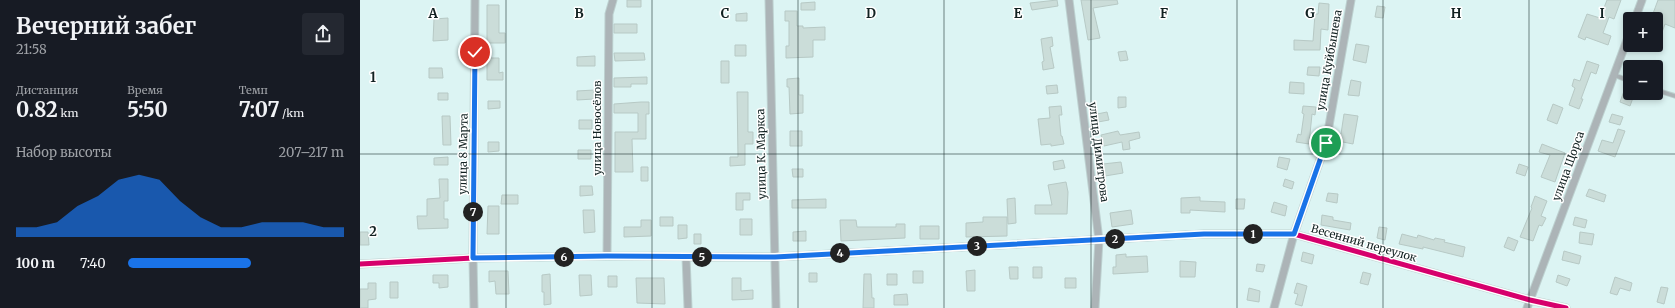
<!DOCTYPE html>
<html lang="ru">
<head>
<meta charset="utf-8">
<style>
	body { margin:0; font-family:Merriweather,serif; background:#242831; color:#f1f3f6; height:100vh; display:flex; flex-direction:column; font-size:15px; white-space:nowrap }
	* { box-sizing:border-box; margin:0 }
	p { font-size:13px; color:#9ea1a6 }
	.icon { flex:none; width:22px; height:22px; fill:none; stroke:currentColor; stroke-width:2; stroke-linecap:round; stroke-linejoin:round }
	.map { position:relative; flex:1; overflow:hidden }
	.sheet { display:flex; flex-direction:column; background:#171b24; width:360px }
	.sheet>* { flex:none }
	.fabs { position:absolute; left:1263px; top:12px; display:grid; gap:8px }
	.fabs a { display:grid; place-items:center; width:40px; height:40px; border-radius:4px; background:#171b24; box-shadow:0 2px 6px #0003; font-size:20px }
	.pin { position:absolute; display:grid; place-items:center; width:34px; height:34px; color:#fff; margin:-17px; border:2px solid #fff; border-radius:50%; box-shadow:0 1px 4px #0007 }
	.km { position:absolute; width:20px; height:20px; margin:-10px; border-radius:50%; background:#222; color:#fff; font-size:11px; line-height:20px; text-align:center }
	.round { display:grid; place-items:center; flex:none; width:42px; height:42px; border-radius:4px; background:#242831 }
	.summary { display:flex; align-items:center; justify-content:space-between; height:68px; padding:0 16px }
	h1 { font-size:22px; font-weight:700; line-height:30px }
	.figures { display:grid; grid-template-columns:repeat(3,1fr); gap:6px; height:68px; padding:4px 16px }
	.figures div { display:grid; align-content:center }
	.figures b { font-size:20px; font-weight:700 }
	.figures small { font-size:11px; font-weight:400 }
	.figures p { font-size:11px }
	.chart { height:112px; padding:8px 16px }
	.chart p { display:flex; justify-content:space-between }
	.chart svg { width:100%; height:72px; margin-top:4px; fill:#1a73e8; opacity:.7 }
	ul { padding:0 16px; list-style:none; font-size:13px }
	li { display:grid; grid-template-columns:64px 48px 1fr; align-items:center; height:30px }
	li i { height:10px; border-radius:5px; background:#1a73e8 }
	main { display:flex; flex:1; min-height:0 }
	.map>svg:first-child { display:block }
	.building { fill:#cbddd9; stroke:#b7c9c5 }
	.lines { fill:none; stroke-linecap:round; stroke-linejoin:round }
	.service-casing { stroke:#bdd1d0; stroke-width:5.5 }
	.minor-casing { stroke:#bdd1d0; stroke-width:9 }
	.service { stroke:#acb4b7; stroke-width:3.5 }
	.minor { stroke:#acb4b7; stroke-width:7 }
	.cycleway-casing { stroke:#fff; stroke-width:8 }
	.cycleway { stroke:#d6006c; stroke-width:5 }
	.route-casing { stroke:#fff; stroke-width:8 }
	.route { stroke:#1a73e8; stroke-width:5 }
	.grid { fill:none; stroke:#112121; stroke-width:1; stroke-opacity:0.55 }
	.labels { text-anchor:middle; stroke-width:3; stroke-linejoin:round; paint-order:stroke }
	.street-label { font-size:11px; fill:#112121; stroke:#fff }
	.grid-label { font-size:13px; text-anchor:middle; font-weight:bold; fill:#112121; stroke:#fff; stroke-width:3; stroke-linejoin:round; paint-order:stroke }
</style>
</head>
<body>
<main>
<section class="sheet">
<div class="summary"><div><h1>Вечерний забег</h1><p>21:58</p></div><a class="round"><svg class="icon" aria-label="share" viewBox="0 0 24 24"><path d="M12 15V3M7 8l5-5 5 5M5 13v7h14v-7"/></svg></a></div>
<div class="figures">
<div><p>Дистанция</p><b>0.82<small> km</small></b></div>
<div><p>Время</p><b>5:50</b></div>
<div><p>Темп</p><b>7:07<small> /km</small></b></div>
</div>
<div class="chart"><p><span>Набор высоты</span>207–217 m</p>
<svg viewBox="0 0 160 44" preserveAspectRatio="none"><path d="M0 44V38L10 38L20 35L30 25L40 19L50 9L60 6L70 9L80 22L90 32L100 38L110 38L120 35L130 35L140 35L150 38L160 38V44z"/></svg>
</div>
<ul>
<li><b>100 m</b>7:40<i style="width:57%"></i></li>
</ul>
</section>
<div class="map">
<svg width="1315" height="308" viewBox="0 0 1315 308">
	<rect width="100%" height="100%" fill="#dcf4f3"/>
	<!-- building -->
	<path class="building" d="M267 0H281V7H267Z
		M697 0 698 6 672 10 670 3Z
		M721 0H757L758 4 733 8 740 38 728 40Z
		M1247 0H1261L1254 19 1249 17 1243 33 1251 36 1248 45 1226 37 1225 40 1218 37 1227 14 1240 18Z
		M1298 0H1315V28L1305 24 1297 46 1296 19H1291Z
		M455 2V10H441V3Z
		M959 3 969 4 968 30 961 29 960 50H934V40L953 41 955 14H958Z
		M127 5H139V33H145V43H127Z
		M1017 6 1025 7 1023 18 1015 17Z
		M425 11H437V26H443V28L465 27V40H453V57L426 58V46H429V21H425Z
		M387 13V21H376V14Z
		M88 18V40L73 41 74 19Z
		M254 24H277V33H254Z
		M692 37 693 46 690 47 694 68 683 70 682 62 684 61 681 39Z
		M996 44 1009 46 1006 63 993 60Z
		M375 45H386V56H375Z
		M766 51 768 60 760 61 758 52Z
		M254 53H284L285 60 255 61Z
		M235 56V66H217V57Z
		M127 58H139V73L143 72V80H127Z
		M361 61H369V83H361Z
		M1227 61 1239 65 1236 74 1231 72 1221 99H1223L1219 109 1209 105 1215 88 1212 86 1214 79 1220 81Z
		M948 67H960L959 76 947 75Z
		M69 68H82L83 78H69Z
		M287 77V84H271V87H254V78Z
		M439 78V95H443V113L430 114 429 87H427V79Z
		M991 80 1001 82 999 96 988 95Z
		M930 82 944 83V94L929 93Z
		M697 85 698 93 687 94 686 86Z
		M234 90V99L217 100V91Z
		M1264 91 1274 95 1270 106 1260 102Z
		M377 92H388V132H393V144H385V165L370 166V157H378Z
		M78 93H88V100H78Z
		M758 97H766V107L758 108Z
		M128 101H140V108L128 109Z
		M281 102H289V114H286V139H272L273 172H255V132H278V113H254V104Z
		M1193 104 1203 108 1197 124 1187 120Z
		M701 106 702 115H699L701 136H702L704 144 691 146V144L681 145 678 119 690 118 689 107Z
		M943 106 956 107 955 115 952 114 949 144 936 142 938 134 941 135 944 114 942 113Z
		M747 112 749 120 738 122 737 114Z
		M984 114 998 116 993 144 978 141 979 134H981Z
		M1252 114 1263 117 1260 125 1249 122Z
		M82 116H90L91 145H83Z
		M219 120H232V129H219Z
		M1258 129 1265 131 1255 157 1238 151 1242 140 1253 143Z
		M430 131H442V146H430Z
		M758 131 760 135 779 132 780 138 769 141 770 149 763 150 762 142 744 146 741 135Z
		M128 142H139V151L128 152Z
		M1182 144 1205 153 1195 182 1181 177 1190 155 1179 152Z
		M218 150H231V159H218Z
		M88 157V165H74V158Z
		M919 157 930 159 927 170 917 167Z
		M703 160 705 168 694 170 693 162Z
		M761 162 763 173 745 176 743 164Z
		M1159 164 1168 167 1165 176 1156 173Z
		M281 167H288V181H281Z
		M432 169H443V177H433Z
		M79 179H88V201H84V219H88V228L58 229 57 216H67V199L80 198Z
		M925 179 934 182 932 189 923 186Z
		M706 182 708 192 707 214H675V205H692L688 185Z
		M220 186H232L233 195 220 196Z
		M1229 189 1246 195 1244 202 1226 196Z
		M376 193H390V200H383V210H376Z
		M968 193 978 194 977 203 966 201Z
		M142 195H158V204H141Z
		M1175 196 1187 201 1181 216 1186 218 1182 226 1179 225 1173 241 1160 237 1172 208 1171 207Z
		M840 197V201L865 202V212L830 210V213H821V198Z
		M655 198 656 223 648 224 647 199Z
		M466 199V208H432V200Z
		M876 199H885L884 209H876Z
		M914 202 927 206 925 216 911 212Z
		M128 206H139V234H127Z
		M223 210H234L235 232 224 233Z
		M771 210 773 224 752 227 750 213Z
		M962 215 973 217V220L991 223 990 230 961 225Z
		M300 217H313V226H300Z
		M623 217H647V236L606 237V223L623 222Z
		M1215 217 1227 220 1225 228 1213 225Z
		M380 219H392V235H380Z
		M281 220H291V236L264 237V227H281Z
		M480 220H496L497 227H536V224H545V238L481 241Z
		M318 225H327V238L318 239Z
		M560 226H579V239H560Z
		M1019 227 1027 228 1025 240 1017 238Z
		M446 231V241H433V232Z
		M0 232H8L9 245H0Z
		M1220 232 1234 234 1232 245 1219 243Z
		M334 234H341V244H334Z
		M1042 234 1057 238 1058 235 1074 240 1075 238 1085 240 1084 242 1105 247 1103 257 1063 247V249L1039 244Z
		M1148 237 1158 241 1154 251 1144 247Z
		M1204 251 1221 256 1219 264 1202 260Z
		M943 252 954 255 952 264 941 261Z
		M766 254V257L787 256 788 272 753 274V267H756V255Z
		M820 261 836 262 835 277H820Z
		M897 264 905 265 903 272 896 271Z
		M649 267H658V279H650Z
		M673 267H682V278H673Z
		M615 270V291H607L606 271Z
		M129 271H148L149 294H136L135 281 129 282Z
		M553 271H563V283H553Z
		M1003 272 1011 274 1008 285 1000 283Z
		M449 273H457V282H449Z
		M190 274 191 304 184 305V292H182V275Z
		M504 274H511L512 298H514V308H503Z
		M527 274H537V285H527Z
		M73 275H88V287L79 288V283H73Z
		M219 275H231L232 295 220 296Z
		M1198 275 1210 279 1207 286 1196 282Z
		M248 276H257V287H248Z
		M1255 277 1272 283 1270 291 1260 288 1257 295 1250 293Z
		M276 278H304L305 304 277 303Z
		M372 278H381V291L393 290V299L372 300Z
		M705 278H716V288H705Z
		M30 282H38V298H30Z
		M8 283H16V299L8 300V308H0V289H8Z
		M937 283 947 286 942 306 935 304 938 294 934 293Z
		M1301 287 1308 288 1304 304 1297 302Z
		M889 288 900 291 899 302 887 300Z
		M547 294 548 305H534V295Z"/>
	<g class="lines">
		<defs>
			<path id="service" d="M1254 75 1270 81
				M1296 90 1315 96"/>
			<path id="minor" d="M409 0 416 308
				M709 0 739 240 735 308
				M1275 19 1282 0
				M247 256 249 14 253 0
				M326 257 328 308
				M0 264 113 258 247 256 415 257 844 234H934L1170 300 1206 308
				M114 308 113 258 115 0
				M914 308 934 234 966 143 991 0
				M1167 308 1270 32"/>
		</defs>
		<!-- service casing -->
		<use href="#service" class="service-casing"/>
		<!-- minor casing -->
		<use href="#minor" class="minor-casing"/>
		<!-- service -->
		<use href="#service" class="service"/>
		<!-- minor -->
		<use href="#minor" class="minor"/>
		<defs>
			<path id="cycleway" d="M0 264 113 258 247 256 415 257 844 234H934L1170 300 1206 308"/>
		</defs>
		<!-- cycleway casing -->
		<use href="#cycleway" class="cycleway-casing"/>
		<!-- cycleway -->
		<use href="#cycleway" class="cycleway"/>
	</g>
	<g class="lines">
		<defs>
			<path id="route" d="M115 52 113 258 247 256 415 257 844 234H934L966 143"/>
		</defs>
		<!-- route casing -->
		<use href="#route" class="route-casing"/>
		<!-- route -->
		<use href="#route" class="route"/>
	</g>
	<!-- grid -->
	<path class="grid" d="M146 0V308M292 0V308M438 0V308M584 0V308M731 0V308M877 0V308M1023 0V308M1169 0V308M0 154H1315"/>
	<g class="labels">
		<!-- street labels -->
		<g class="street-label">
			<text transform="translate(969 60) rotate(-80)" y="4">улица Куйбышева</text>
			<text transform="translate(237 128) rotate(-90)" y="4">улица Новосёлов</text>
			<text transform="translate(739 152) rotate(83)" y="4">улица Димитрова</text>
			<text transform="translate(103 154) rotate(-89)" y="4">улица 8 Марта</text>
			<text transform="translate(401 154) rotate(-91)" y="4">улица К. Маркса</text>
			<text transform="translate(1208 166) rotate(-70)" y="4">улица Щорса</text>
			<text transform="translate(1004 243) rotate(16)" y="4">Весенний переулок</text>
		</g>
	</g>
	<g class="grid-label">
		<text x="73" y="18">A</text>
		<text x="219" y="18">B</text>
		<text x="365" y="18">C</text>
		<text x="511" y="18">D</text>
		<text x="658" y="18">E</text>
		<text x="804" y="18">F</text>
		<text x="950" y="18">G</text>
		<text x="1096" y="18">H</text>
		<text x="1242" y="18">I</text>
		<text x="13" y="82">1</text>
		<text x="13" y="236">2</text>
	</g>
</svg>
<div class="fabs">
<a>+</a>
<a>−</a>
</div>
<div class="pin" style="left:966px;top:143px;background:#1e9e55"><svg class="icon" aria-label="arrive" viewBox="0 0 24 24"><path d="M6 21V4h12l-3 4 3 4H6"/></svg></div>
<div class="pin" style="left:115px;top:52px;background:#d93025"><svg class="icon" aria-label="check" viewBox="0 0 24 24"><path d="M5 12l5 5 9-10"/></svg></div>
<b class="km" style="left:893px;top:234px">1</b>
<b class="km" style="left:755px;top:239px">2</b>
<b class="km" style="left:617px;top:246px">3</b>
<b class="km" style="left:480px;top:253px">4</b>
<b class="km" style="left:342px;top:257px">5</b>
<b class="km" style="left:204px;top:257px">6</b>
<b class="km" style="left:113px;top:212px">7</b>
</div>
</main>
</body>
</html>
